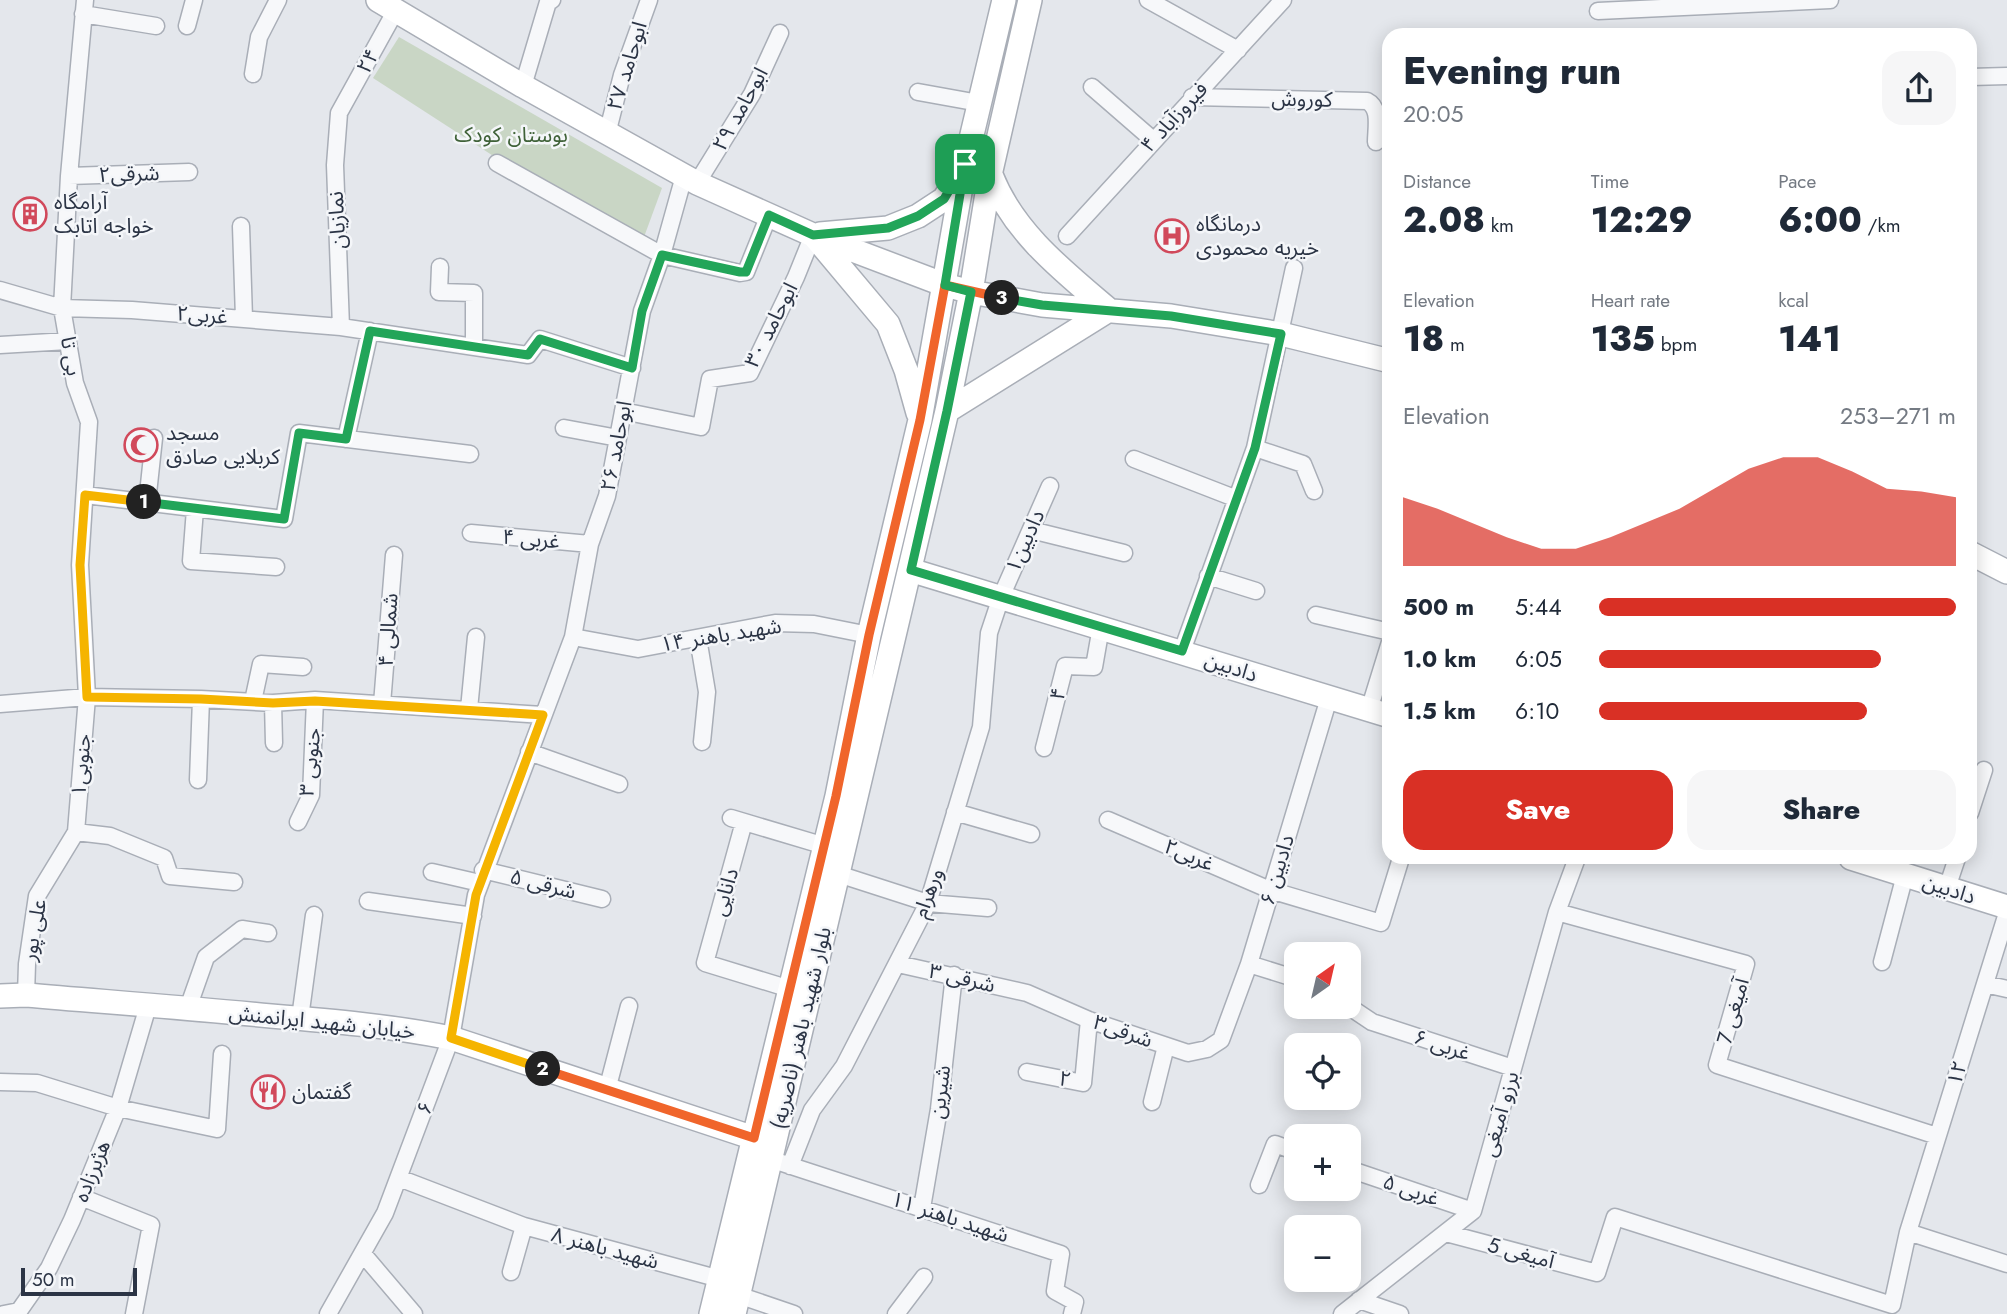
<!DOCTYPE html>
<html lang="en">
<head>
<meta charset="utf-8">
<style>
	body { margin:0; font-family:Jost,"Noto Sans Arabic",sans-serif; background:#f6f6f7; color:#1f2937; height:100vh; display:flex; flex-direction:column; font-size:26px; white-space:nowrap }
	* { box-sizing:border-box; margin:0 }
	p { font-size:23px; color:#747a83 }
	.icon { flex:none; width:38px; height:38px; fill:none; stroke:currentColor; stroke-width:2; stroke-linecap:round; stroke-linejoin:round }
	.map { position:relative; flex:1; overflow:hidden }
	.panel { position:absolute; left:1382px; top:28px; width:595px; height:836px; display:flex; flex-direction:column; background:#fff; border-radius:21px; box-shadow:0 4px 18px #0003 }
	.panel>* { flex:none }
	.needle { width:46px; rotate:34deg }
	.tools { position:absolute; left:1284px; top:942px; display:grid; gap:14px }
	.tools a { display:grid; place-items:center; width:77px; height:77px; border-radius:14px; background:#fff; box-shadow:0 4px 18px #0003; font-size:35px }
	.scale { position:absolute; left:21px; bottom:18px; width:116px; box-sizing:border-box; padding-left:7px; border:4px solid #2b3445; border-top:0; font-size:19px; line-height:24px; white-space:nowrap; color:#2b3445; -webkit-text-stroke:5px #f4f6f9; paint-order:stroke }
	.pin { position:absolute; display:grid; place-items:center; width:60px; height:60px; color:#fff; margin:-30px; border-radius:14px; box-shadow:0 4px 10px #0006 }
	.km { position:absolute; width:35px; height:35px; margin:-18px; border-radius:50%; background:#222; color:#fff; font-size:19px; line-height:35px; text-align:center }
	.round { display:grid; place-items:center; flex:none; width:74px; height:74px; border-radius:21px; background:#f6f6f7 }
	.overview { display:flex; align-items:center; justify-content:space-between; height:119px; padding:0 21px }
	h1 { font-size:38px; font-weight:800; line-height:52px }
	.stats { display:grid; grid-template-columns:repeat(3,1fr); gap:10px; height:119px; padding:7px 21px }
	.stats div { display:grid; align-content:center }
	.stats b { font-size:35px; font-weight:800 }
	.stats small { font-size:19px; font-weight:400 }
	.stats p { font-size:19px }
	.chart { height:196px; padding:14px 21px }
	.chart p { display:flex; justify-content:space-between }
	.chart svg { width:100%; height:126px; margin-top:7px; fill:#d93025; opacity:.7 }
	.cta { display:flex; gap:14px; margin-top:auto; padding:14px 21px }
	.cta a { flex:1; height:80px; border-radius:21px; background:#d93025; color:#fff; font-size:28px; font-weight:800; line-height:80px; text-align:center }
	.cta a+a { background:#f6f6f7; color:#1f2937 }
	ul { padding:0 21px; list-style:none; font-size:23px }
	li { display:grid; grid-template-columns:112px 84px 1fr; align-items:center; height:52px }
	li i { height:18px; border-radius:9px; background:#d93025 }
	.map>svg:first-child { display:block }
	.green { fill:#c9d6c5 }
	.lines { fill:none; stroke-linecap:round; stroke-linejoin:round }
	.street-casing { stroke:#a9aeb7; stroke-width:19 }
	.secondary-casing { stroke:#a9aeb7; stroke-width:26 }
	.street { stroke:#f7f8fa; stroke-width:16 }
	.secondary { stroke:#fff; stroke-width:23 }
	.split-1-casing { stroke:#fff; stroke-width:14 }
	.split-2-casing { stroke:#fff; stroke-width:14 }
	.split-3-casing { stroke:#fff; stroke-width:14 }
	.split-4-casing { stroke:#fff; stroke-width:14 }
	.split-1 { stroke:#22a559; stroke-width:9 }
	.split-2 { stroke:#f5b400; stroke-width:9 }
	.split-3 { stroke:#f0652b; stroke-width:9 }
	.split-4 { stroke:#22a559; stroke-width:9 }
	.labels { text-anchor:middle; stroke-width:5; stroke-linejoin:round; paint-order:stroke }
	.street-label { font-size:21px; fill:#2b3445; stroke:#f4f6f9 }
	.park-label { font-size:21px; fill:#3f6138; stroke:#f4f6f9 }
	.poi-label { font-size:21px; fill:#2b3445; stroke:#f4f6f9; text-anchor:start }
</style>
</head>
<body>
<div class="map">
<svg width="2007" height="1314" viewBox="0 0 2007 1314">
	<rect width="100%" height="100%" fill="#e4e7ec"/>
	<!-- green -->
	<path class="green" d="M399 37 662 188 644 237 498 159 373 78Z"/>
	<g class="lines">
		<defs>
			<path id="street" d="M1148 0 1238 50
				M1598 11 1830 0
				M83 14 156 26
				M187 26 194 0
				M253 74 259 37 278 0
				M1970 77 2007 76
				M523 86 548 2 552 0
				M1092 87 1153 140
				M918 92 979 103
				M1192 97 1367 101C1381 108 1376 128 1376 142
				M607 134 622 75 649 0
				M497 163 662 255 740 273 746 272 748 267 769 215
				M69 176 189 172
				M697 183 752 94 780 33
				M241 226 244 318
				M1067 236 1283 0
				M440 267 439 292 474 293V347
				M0 290 62 308 132 310 341 327 528 355 540 339 632 368
				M341 327 335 165 339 113 396 10
				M0 345 68 341
				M623 411 701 427 710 379 750 373 796 277 813 235
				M564 428 618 438
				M346 439 370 331
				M1255 448 1303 464 1314 491
				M1134 459 1237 499
				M85 495 284 519 299 433 470 454
				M147 503 154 438
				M195 509 191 561 276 567
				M1031 530 1124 553
				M471 533 590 544
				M1208 576 1256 591
				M1316 615 1390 632
				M573 637 638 649 775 623 814 624 869 635
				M698 638 707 692 702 742
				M1182 651 1255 448 1294 268
				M253 701 261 664 303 667
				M273 703 274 743
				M0 704 87 697 201 699 273 703 315 700 543 715
				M382 704 394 555
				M469 709 476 637
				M1369 710 1390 642
				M1044 748 1065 666 1094 667 1101 627
				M529 752 619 784
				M198 780 201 699
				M955 812 1031 834
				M1970 813 1984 770
				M731 818 825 846
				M1108 820 1270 890 1381 923 1401 858
				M298 822 311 795 315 700
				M744 822 705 963 790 989
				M76 832 110 836 164 858 170 876 234 882
				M483 870 602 899
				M432 872 480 883
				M838 874 928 903 988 908
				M1947 888 1957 858
				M368 901 473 916
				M1557 912 1746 964 1717 1065 1937 1136
				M1882 962 1905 875
				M898 964 1027 993 1089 1020 1188 1053 1207 1049 1221 1040 1249 964 1329 698
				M1249 964 1297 979
				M1985 984 2007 989
				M26 995 27 964 37 896 76 832 87 697 80 565 89 422 75 383 62 308 69 176 85 0
				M1348 1006 1372 1022 1513 1068
				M188 1008 206 957 242 929 268 933
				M300 1018 314 915
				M1027 1072 1083 1083 1089 1020
				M0 1082 37 1083 118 1108 217 1129 222 1054
				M607 1090 629 1006
				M1152 1102 1166 1046
				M779 1162 1061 1254 1055 1291 1075 1302 1072 1314
				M790 1166 812 1110 844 1066 928 903 981 727 989 633 1001 597 1050 486
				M1349 1169 1473 1211
				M399 1178 524 1226 720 1279
				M1259 1185 1275 1144 1297 1152
				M81 1197 151 1225 134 1314
				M922 1208 939 1109 954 975
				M1908 1232 2007 1264
				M1446 1233 1597 1273 1615 1217 1892 1305 1908 1232 2007 913
				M363 1254 414 1314
				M511 1272 524 1226
				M738 1295 794 1314
				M1359 1300 1400 1314
				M4 1314 19 1311 49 1268 72 1220 118 1108 148 1006
				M328 1314 385 1213 451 1038 476 895 573 637 590 544 607 496 642 311 662 255 684 176
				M896 1314 924 1277
				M1342 1314 1473 1211 1557 912 1577 858"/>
			<path id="secondary" d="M378 0 523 86 697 183 813 235 945 285 971 292 1042 305 1171 316 1281 334 1390 361
				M820 234 888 228 918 216 944 199 960 173
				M815 237 888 324 906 370 918 413
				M947 411 1109 310C1063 271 1013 232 991 175
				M1970 553 2007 572
				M910 570 1390 716
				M1851 858 2007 907
				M0 996 26 995C108 1002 189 1008 271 1016 332 1021 391 1026 451 1038L754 1138
				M711 1314 837 796 869 635 920 420 965 164 1004 0
				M734 1314 947 411 971 292 990 175 1030 0"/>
		</defs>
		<!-- street casing -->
		<use href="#street" class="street-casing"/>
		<!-- secondary casing -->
		<use href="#secondary" class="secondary-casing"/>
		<!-- street -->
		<use href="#street" class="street"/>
		<!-- secondary -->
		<use href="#secondary" class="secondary"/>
	</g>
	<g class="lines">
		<defs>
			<path id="split-1" d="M144 502 284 519 299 433 346 439 370 331 528 355 540 339 632 368 642 311 662 255 740 272H746L769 215 813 235 888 228 918 216 944 199 965 164"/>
			<path id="split-2" d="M144 502 85 495 80 565 87 697 201 699 273 703 315 701 543 715 476 895 451 1038 543 1069"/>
			<path id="split-3" d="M543 1069 754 1138 836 796 869 635 920 420 945 285 1002 298"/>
			<path id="split-4" d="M965 164 945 285 971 292 947 411 911 570 1182 651 1255 448 1281 334 1171 316 1042 305 1002 298"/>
		</defs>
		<!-- split-1 casing -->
		<use href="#split-1" class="split-1-casing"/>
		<!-- split-2 casing -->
		<use href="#split-2" class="split-2-casing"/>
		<!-- split-3 casing -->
		<use href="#split-3" class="split-3-casing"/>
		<!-- split-4 casing -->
		<use href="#split-4" class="split-4-casing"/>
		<!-- split-1 -->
		<use href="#split-1" class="split-1"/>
		<!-- split-2 -->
		<use href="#split-2" class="split-2"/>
		<!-- split-3 -->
		<use href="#split-3" class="split-3"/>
		<!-- split-4 -->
		<use href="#split-4" class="split-4"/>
	</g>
	<!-- icons -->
	<defs>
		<symbol id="building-ring" viewBox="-11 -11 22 22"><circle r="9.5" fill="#f4f6f9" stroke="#d1495b" stroke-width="1.5"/><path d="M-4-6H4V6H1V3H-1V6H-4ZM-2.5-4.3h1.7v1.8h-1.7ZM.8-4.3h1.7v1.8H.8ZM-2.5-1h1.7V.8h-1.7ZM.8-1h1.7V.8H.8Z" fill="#d1495b"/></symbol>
		<symbol id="hospital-ring" viewBox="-11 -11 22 22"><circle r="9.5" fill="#f4f6f9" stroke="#d1495b" stroke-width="1.5"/><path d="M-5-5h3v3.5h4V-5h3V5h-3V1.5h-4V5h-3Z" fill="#d1495b"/></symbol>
		<symbol id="mosque-ring" viewBox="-11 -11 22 22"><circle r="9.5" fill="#f4f6f9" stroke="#d1495b" stroke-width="1.5"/><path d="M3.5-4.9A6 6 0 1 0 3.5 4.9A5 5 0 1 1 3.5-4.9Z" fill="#d1495b"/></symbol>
		<symbol id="restaurant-ring" viewBox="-11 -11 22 22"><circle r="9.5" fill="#f4f6f9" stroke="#d1495b" stroke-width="1.5"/><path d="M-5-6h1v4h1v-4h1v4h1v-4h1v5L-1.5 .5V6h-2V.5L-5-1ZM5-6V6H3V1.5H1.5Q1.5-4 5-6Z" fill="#d1495b"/></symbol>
	</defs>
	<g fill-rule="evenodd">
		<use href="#building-ring" x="11" y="195" width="38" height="38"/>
		<use href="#hospital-ring" x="1153" y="217" width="38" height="38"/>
		<use href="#mosque-ring" x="122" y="426" width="38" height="38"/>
		<use href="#restaurant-ring" x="249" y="1073" width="38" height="38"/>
	</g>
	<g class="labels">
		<!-- street labels -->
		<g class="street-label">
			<text transform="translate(368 61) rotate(-61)" y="7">۲۴</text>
			<text transform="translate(627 66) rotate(-73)" y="7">ابوحامد ۲۷</text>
			<text transform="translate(1302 99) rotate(1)" y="7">کوروش</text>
			<text transform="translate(740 109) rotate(-61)" y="7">ابوحامد ۲۹</text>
			<text transform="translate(1174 117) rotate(-47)" y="7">فیروزآباد ۴</text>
			<text transform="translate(129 174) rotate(-2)" y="7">شرقی۲</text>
			<text transform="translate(337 220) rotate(-93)" y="7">نمازیان</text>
			<text transform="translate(202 315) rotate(4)" y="7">غربی۲</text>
			<text transform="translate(771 325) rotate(-63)" y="7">ابوحامد ۳۰</text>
			<text transform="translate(71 356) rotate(80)" y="7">بی تا</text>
			<text transform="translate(616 446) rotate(-79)" y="7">ابوحامد ۲۶</text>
			<text transform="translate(531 539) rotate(5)" y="7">۴ غربی</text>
			<text transform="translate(1025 541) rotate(-66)" y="7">دادبین۱</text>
			<text transform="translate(388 630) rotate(-86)" y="7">۴ شمالی</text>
			<text transform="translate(721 635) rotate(-9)" y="7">شهید باهنر ۱۴</text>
			<text transform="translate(1231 667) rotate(18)" y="7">دادبین</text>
			<text transform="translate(1058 694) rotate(-76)" y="7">۴</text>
			<text transform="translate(310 762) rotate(-84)" y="7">۳ جنوبی</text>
			<text transform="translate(81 765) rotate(-85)" y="7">جنوبی۱</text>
			<text transform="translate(1189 855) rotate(23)" y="7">غربی۲</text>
			<text transform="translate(1277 870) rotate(-73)" y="7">دادبین ۶</text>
			<text transform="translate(543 884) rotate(14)" y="7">۵ شرقی</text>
			<text transform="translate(1949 889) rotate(18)" y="7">دادبین</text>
			<text transform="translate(725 892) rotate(-74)" y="7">دانایی</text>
			<text transform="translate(928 893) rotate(-70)" y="7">ورهرام</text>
			<text transform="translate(34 930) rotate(-80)" y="7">علی پور</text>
			<text transform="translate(962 978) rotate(13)" y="7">۳ شرقی</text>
			<text transform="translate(1733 1011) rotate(-74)" y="7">آمیغی 7</text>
			<text transform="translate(322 1022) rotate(6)" y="7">خیابان شهید ایرانمنش</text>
			<text transform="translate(801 1028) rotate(-77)" y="7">بلوار شهید باهنر (ناصریه)</text>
			<text transform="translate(1123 1031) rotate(19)" y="7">شرقی۳</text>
			<text transform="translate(1442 1045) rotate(18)" y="7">۶ غربی</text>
			<text transform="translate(1957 1073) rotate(-73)" y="7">۱۲</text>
			<text transform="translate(1065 1079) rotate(11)" y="7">۲</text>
			<text transform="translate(940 1092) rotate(-83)" y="7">شیرین</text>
			<text transform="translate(425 1108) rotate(-70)" y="7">۶</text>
			<text transform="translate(1500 1114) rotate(-74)" y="7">برزو آمیغی</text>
			<text transform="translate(92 1171) rotate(-68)" y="7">هژبرزاده</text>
			<text transform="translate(1411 1190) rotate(19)" y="7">۵ غربی</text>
			<text transform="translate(950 1217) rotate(18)" y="7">شهید باهنر ۱۱</text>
			<text transform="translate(605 1248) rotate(15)" y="7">شهید باهنر ۸</text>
			<text transform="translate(1521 1253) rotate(15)" y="7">آمیغی 5</text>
		</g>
		<!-- park labels -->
		<g class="park-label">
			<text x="511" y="142">بوستان کودک</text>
		</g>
		<!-- poi labels -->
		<g class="poi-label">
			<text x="54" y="209">آرامگاه<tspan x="54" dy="24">خواجه اتابک</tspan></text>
			<text x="1196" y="231">درمانگاه<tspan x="1196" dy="24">خیریه محمودی</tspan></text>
			<text x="166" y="440">مسجد<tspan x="166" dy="24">کربلایی صادق</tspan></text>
			<text x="292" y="1099">گفتمان</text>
		</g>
	</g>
</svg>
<div class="tools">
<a><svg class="needle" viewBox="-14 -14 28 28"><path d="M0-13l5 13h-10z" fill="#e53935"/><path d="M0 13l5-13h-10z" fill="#747a83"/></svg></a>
<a><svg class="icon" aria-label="locate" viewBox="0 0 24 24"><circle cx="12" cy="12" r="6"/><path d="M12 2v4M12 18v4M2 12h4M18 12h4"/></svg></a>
<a>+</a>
<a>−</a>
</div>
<div class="scale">50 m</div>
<div class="pin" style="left:965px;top:164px;background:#1e9e55"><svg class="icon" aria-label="arrive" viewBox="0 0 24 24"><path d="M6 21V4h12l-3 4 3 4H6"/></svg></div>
<b class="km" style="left:144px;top:502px">1</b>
<b class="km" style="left:543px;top:1069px">2</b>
<b class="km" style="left:1002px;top:298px">3</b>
<section class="panel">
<div class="overview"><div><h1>Evening run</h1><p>20:05</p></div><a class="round"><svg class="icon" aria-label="share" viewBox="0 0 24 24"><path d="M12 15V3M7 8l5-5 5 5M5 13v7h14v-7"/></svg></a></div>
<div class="stats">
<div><p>Distance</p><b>2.08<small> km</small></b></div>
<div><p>Time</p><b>12:29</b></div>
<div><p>Pace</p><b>6:00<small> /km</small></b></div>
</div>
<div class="stats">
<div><p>Elevation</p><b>18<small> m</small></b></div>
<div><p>Heart rate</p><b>135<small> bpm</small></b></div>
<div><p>kcal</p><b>141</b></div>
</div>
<div class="chart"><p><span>Elevation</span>253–271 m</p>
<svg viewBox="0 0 160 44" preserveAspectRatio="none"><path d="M0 44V20L10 24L20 29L30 34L40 38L50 38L60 34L70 29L80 24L90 17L100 10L110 6L120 6L130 11L140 17L150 18L160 20V44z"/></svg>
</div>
<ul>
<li><b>500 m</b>5:44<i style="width:100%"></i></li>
<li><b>1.0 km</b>6:05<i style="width:79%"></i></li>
<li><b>1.5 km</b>6:10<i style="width:75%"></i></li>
</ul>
<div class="cta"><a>Save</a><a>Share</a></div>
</section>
</div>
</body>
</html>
